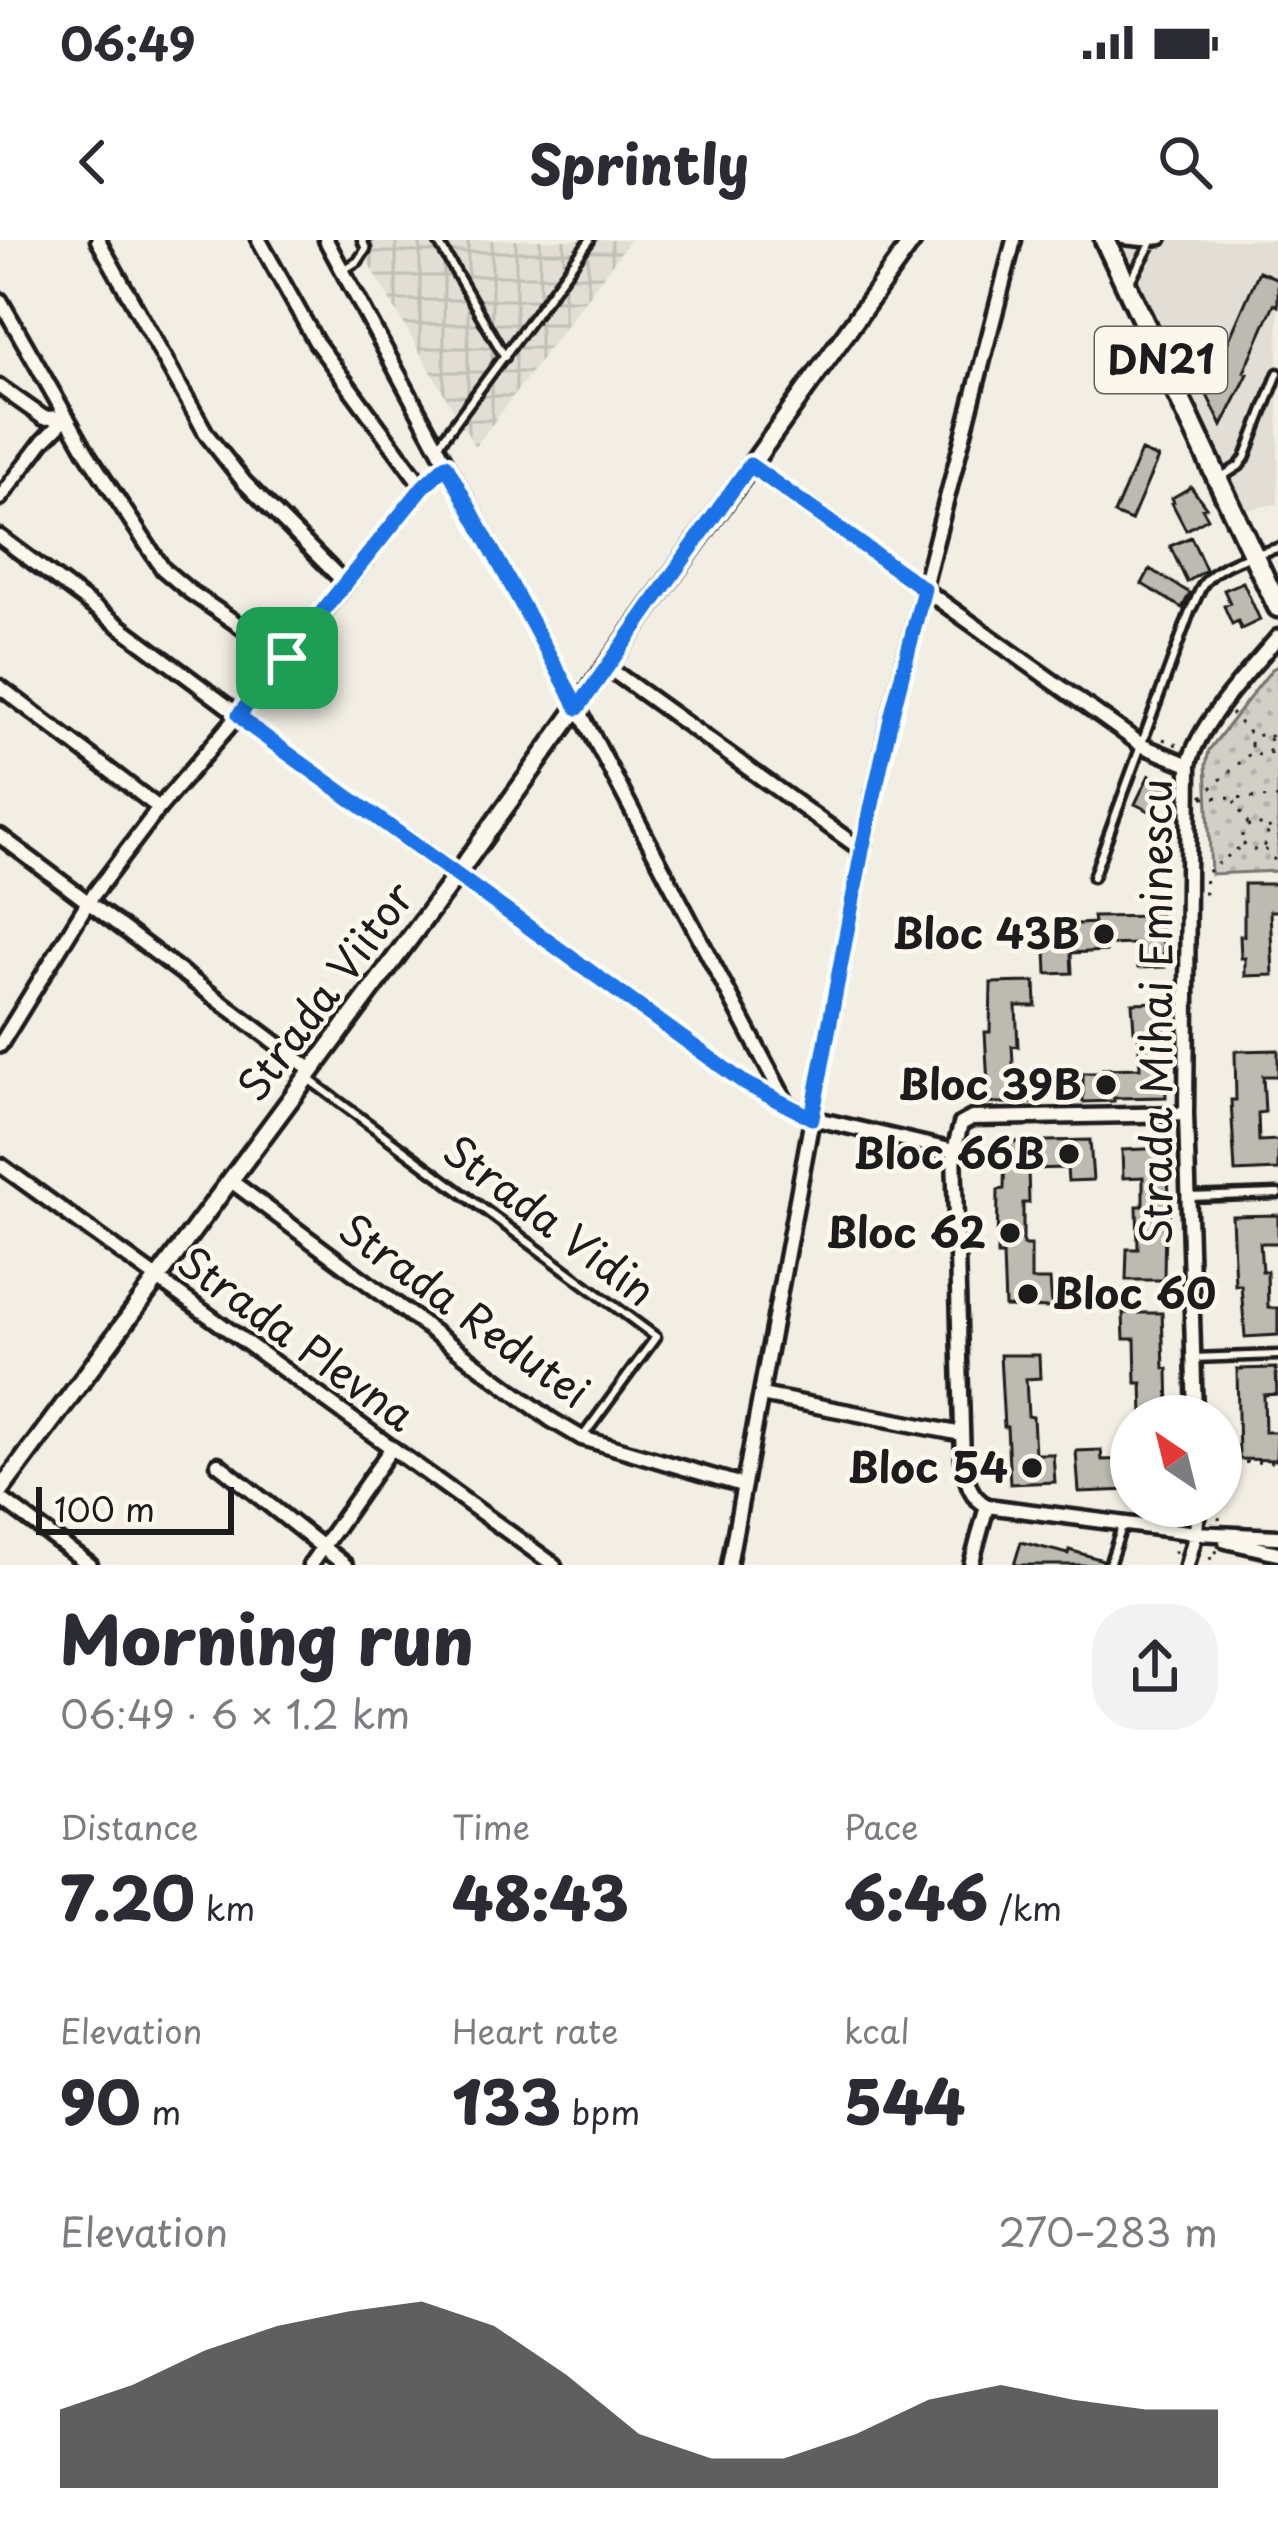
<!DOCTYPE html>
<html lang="en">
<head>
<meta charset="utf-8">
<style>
	body { margin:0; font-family:"Playpen Sans",sans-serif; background:#f2f2f3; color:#2b2b33; height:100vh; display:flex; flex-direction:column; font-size:45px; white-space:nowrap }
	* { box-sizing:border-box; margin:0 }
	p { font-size:39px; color:#7c7c81 }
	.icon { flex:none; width:66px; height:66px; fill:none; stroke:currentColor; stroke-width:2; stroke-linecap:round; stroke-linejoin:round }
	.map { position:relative; height:1325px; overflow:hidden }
	.panel { display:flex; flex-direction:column; background:#fff; flex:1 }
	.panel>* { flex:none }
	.needle { width:78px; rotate:325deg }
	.controls { position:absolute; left:1110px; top:1155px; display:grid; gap:24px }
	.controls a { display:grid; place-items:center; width:132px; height:132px; border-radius:50%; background:#fff; box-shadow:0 3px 9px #0004; font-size:60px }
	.scale { position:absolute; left:36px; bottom:30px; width:198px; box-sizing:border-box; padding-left:12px; border:6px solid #1c1c1c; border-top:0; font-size:33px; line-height:42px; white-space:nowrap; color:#1c1c1c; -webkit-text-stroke:9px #fbf7ec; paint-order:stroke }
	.pin { position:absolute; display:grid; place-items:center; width:102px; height:102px; color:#fff; margin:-51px; border-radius:24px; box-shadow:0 6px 18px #0006 }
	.round { display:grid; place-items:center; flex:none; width:126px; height:126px; border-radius:48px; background:#f2f2f3 }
	.head { display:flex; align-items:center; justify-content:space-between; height:204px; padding:0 60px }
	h1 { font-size:66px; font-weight:800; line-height:90px }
	.figures { display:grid; grid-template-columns:repeat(3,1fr); gap:18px; height:204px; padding:12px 60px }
	.figures div { display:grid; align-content:center }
	.figures b { font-size:60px; font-weight:800 }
	.figures small { font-size:33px; font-weight:400 }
	.figures p { font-size:33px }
	.chart { height:336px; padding:24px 60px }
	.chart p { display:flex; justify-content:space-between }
	.chart svg { width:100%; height:216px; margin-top:12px; fill:#1c1c1c; opacity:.7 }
	.status { display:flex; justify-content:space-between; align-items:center; height:84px; padding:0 60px; background:#fff; direction:ltr }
	.status svg { height:33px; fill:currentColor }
	header { display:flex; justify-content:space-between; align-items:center; height:156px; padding:0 60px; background:#fff; font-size:54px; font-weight:800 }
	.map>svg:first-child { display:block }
	.built { fill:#e2ded5 }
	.industrial { fill:url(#industrial-grid) }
	.grass { fill:url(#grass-dots); stroke:#777671; stroke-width:3 }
	.building { fill:#bdbab1; stroke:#1c1c1c; stroke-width:3 }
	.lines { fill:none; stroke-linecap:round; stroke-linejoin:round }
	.service-casing { stroke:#1c1c1c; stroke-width:15 }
	.minor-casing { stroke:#1c1c1c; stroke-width:21 }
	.tertiary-casing { stroke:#1c1c1c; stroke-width:24 }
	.trunk-casing { stroke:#1c1c1c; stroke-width:27 }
	.path { stroke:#1c1c1c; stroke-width:3; stroke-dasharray:3 9; stroke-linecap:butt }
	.service { stroke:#fbf7ec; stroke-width:6 }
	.minor { stroke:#fbf7ec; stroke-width:12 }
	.tertiary { stroke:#fbf7ec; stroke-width:15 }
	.trunk { stroke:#fbf7ec; stroke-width:18 }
	.route-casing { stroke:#fff; stroke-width:24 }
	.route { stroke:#1a73e8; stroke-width:15 }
	.poi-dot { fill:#1c1c1c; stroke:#fbf7ec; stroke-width:4.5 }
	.labels { text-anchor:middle; stroke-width:9; stroke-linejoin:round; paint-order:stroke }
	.shield { fill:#fbf7ec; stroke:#5f5e5a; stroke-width:3 }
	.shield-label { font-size:39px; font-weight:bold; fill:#1c1c1c }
	.poi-label { font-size:42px; font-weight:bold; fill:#1c1c1c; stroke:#fbf7ec; text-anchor:end }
	.street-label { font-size:42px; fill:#1c1c1c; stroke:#fbf7ec }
</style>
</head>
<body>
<div class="status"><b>06:49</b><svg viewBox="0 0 49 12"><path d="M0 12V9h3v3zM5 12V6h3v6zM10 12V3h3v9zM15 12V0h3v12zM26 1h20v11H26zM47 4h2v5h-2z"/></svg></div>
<header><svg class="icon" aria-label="back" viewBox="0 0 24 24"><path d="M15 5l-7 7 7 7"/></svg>Sprintly<svg class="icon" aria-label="search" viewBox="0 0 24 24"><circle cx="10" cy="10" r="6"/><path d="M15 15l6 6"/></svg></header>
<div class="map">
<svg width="1278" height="1325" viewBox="0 0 1278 1325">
	<defs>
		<pattern id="industrial-grid" width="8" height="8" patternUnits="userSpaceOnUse" patternTransform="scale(3)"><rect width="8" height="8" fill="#e2ded5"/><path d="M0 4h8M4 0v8" fill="none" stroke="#c1beb6"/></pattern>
		<pattern id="grass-dots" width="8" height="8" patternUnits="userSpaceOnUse" patternTransform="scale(3)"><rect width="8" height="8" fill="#d2cfc6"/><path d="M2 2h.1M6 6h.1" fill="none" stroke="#b4b1aa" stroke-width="1.8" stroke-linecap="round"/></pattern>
	</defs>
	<rect width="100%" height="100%" fill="#f2eee4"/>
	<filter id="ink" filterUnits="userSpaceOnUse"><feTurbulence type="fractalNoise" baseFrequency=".00833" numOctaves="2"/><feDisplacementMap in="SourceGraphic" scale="24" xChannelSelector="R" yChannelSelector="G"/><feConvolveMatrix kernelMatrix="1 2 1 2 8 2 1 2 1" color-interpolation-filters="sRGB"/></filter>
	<g filter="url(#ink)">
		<!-- built -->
		<path class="built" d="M1114 0H1278V264L1236 271Z"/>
		<!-- industrial -->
		<path class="industrial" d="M355 0H630L475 207Z"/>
		<!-- grass -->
		<path class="grass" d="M1278 426V631L1211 634 1206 525 1209 510 1272 429Z"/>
		<!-- building -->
		<path class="building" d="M1259 31 1278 39V66L1274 64 1244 132 1248 134 1222 186 1206 153Z
			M1141 211 1158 218 1131 281 1114 274Z
			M1191 247 1206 267 1202 268 1208 278 1186 290 1172 263 1174 262 1172 258Z
			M1191 297 1206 330 1187 342 1170 306Z
			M1150 329 1190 353 1182 368 1142 344Z
			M1243 342 1260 380 1241 389 1238 381 1232 384 1224 366 1230 363 1224 350Z
			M1149 535 1170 545 1156 574 1135 564Z
			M1244 644H1278V671H1270L1273 735 1245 736V718H1241L1240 696H1244Z
			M1160 676 1165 727 1138 728 1137 704 1106 705V711L1071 713 1072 733 1047 734 1045 686 1094 683 1093 677Z
			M1035 742 1036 766H1016L1018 807 1012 806 1014 839 1034 838V863H989L985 792H990L991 743Z
			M1160 762V775H1164L1166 857 1114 858V861L1083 862V833H1104L1103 829 1140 828 1138 790H1134L1132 763Z
			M1278 810V836H1263L1265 872 1258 873 1259 901 1278 900V930L1235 932 1231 860H1236L1235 811Z
			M1090 900 1093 940 1068 941 1067 928 1028 929 1029 963H1023V1005H1031V1040H1050L1052 1068 1005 1067 1003 1015H997L998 950 1004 949 1005 902Z
			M1168 908 1169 978 1165 979 1164 1040H1126L1127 1009H1138L1137 966H1143V937L1123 938 1122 910Z
			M1278 975V1003H1260L1262 1031H1267L1268 1068H1278V1095L1245 1097 1241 1045H1235L1232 976Z
			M1123 1073H1162L1164 1128 1168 1129 1169 1176H1143L1142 1143H1136L1135 1099H1124Z
			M1000 1115H1039L1040 1138 1026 1139 1028 1176 1033 1177 1035 1214H1053L1055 1242 1010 1244 1007 1187H1004Z
			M1276 1128 1277 1154 1264 1155 1265 1192H1277L1276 1220 1239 1219 1237 1129Z
			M1101 1210 1102 1220 1131 1219V1250L1079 1252 1076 1211Z
			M1021 1302 1068 1314 1069 1310 1103 1320 1102 1325H1014Z"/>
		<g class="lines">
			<defs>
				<path id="service" d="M437 0 505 117
					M1123 0 1142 2 1162 0
					M345 29 358 21 366 9 362 0
					M1130 41 1152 2
					M439 204 590 0
					M1220 238 1239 226 1245 218 1278 133
					M1093 637 1191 369C1196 361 1199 349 1205 342 1221 322 1255 314 1278 308
					M307 838 656 1097 584 1195
					M1189 957 1278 954
					M1193 1118 1278 1115
					M1109 1325 1122 1287"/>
				<path id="minor" d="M98 0 207 195 244 242 346 344
					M259 0 316 102 423 247
					M326 0 578 468 787 864 812 878 954 911 961 884 972 878 1186 874
					M0 60 87 213 163 329 189 351 287 418
					M0 147 44 178 66 177
					M750 225 1143 506 1189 525
					M0 258 43 201 67 177
					M0 297 239 475 250 486 746 844 786 864
					M607 427 862 610
					M0 447 159 568
					M0 596 313 831
					M0 805 88 662 159 568 287 418 423 247 446 225
					M954 911 963 1222C967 1241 969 1256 987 1266L971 1325
					M0 925 554 1325
					M231 941 550 1179 582 1198 742 1245
					M761 1155 962 1194
					M1195 1176 1186 874 1189 525C1197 485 1251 429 1278 397
					M218 1224 345 1325
					M0 1258 90 1325
					M987 1266 1196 1293 1278 1297
					M1226 1301 1278 1313
					M310 1325 391 1209
					M729 1325 862 610 891 474 1014 0
					M1187 1325 1196 1293 1198 1266"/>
				<path id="tertiary" d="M0 1251 456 636 913 0"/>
				<path id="trunk" d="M1105 0 1278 367"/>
			</defs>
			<!-- service casing -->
			<use href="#service" class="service-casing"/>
			<!-- minor casing -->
			<use href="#minor" class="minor-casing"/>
			<!-- tertiary casing -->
			<use href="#tertiary" class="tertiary-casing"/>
			<!-- trunk casing -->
			<use href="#trunk" class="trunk-casing"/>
			<!-- path -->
			<path class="path" d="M1231 473 1253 497
				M1251 505a10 10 0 1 1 20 0a10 10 0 1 1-20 0Z
				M1269 497 1278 490
				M1163 499 1182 507
				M1269 512 1278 523
				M1202 556 1253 511
				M1203 557 1278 558
				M1234 561 1248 584
				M1242 597a13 13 0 1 1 26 0a13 13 0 1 1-26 0Z
				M1268 589 1278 583
				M1265 609 1278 624
				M1203 653H1205L1206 633 1244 604
				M1221 1223 1278 1222
				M1182 1274 1222 1279 1215 1319 1175 1312Z"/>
			<!-- service -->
			<use href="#service" class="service"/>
			<!-- minor -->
			<use href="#minor" class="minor"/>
			<!-- tertiary -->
			<use href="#tertiary" class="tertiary"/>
			<!-- trunk -->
			<use href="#trunk" class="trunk"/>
		</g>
	</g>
	<g class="lines" filter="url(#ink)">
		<defs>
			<path id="route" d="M446 225 578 468 750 225 924 349 892 474 862 610 812 878 746 844 250 486 239 475 423 247Z"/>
		</defs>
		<!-- route casing -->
		<use href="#route" class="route-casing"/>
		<!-- route -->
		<use href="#route" class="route"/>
	</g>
	<!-- markers -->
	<g class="poi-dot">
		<circle cx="1104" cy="694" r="12"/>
		<circle cx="1106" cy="845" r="12"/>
		<circle cx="1069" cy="914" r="12"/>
		<circle cx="1010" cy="993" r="12"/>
		<circle cx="1028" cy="1054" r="12"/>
		<circle cx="1032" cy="1228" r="12"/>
	</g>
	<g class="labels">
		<!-- shield labels -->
		<rect class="shield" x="1095" y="87" width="132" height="66" rx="9"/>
		<g class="shield-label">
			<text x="1161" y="134">DN21</text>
		</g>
		<!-- poi labels -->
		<g class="poi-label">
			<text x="1080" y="709">Bloc 43B</text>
			<text x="1082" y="860">Bloc 39B</text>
			<text x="1045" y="929">Bloc 66B</text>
			<text x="986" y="1008">Bloc 62</text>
			<text x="1052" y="1069" text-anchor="start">Bloc 60</text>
			<text x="1008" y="1243">Bloc 54</text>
		</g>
		<!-- street labels -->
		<g class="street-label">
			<text transform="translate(326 752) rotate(-53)" y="15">Strada Viitor</text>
			<text transform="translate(1157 772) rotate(-90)" y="15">Strada Mihai Eminescu</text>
			<text transform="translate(549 981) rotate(37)" y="15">Strada Vidin</text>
			<text transform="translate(464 1071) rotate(36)" y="15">Strada Redutei</text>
			<text transform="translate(296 1099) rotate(36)" y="15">Strada Plevna</text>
		</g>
	</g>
</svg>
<div class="controls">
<a><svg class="needle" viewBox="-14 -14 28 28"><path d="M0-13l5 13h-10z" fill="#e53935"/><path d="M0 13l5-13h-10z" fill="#7c7c81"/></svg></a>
</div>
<div class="scale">100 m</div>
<div class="pin" style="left:287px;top:418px;background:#1e9e55"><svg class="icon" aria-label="arrive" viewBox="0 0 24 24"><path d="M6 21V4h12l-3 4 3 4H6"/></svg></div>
</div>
<section class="panel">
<div class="head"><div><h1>Morning run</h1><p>06:49 · 6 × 1.2 km</p></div><a class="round"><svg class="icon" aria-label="share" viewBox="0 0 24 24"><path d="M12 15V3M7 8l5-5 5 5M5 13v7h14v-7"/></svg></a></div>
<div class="figures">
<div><p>Distance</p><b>7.20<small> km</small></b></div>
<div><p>Time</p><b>48:43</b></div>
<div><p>Pace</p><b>6:46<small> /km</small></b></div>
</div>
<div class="figures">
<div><p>Elevation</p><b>90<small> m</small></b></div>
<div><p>Heart rate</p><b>133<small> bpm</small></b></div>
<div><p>kcal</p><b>544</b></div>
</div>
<div class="chart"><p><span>Elevation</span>270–283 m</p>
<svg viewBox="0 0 160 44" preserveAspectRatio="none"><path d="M0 44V28L10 23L20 16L30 11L40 8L50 6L60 11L70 21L80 33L90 38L100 38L110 33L120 26L130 23L140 26L150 28L160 28V44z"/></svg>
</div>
</section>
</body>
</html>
